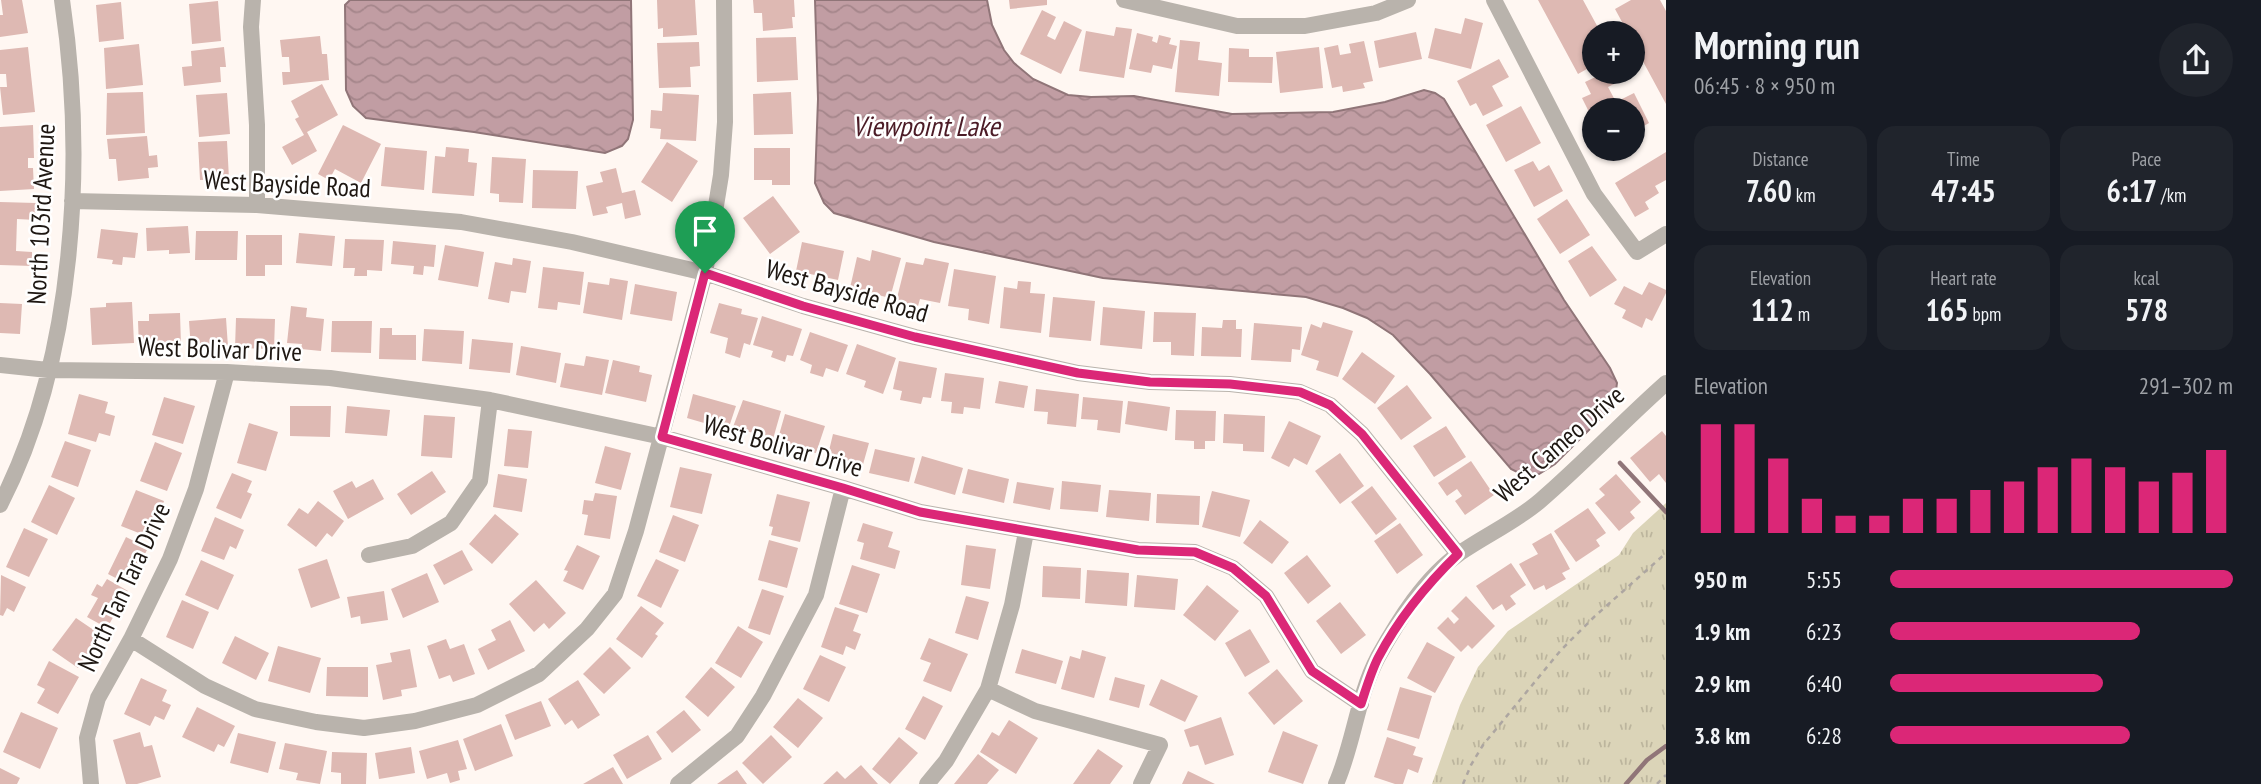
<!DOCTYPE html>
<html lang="en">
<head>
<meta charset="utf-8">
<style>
	body { margin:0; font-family:"PT Sans Narrow",sans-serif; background:#20242c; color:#f1f3f6; height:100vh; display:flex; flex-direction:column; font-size:26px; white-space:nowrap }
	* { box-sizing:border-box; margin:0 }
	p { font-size:23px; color:#9ea1a6 }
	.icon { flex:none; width:38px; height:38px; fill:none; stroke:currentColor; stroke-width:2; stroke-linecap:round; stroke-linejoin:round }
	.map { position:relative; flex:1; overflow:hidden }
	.sheet { display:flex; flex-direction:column; background:#171b24; width:595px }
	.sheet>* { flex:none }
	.controls { position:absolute; left:1582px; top:21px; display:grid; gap:14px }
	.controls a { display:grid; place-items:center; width:63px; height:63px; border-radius:50%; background:#171b24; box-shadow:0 2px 5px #0004; font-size:35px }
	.pin { position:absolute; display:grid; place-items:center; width:60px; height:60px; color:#fff; margin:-72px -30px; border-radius:50% 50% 50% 0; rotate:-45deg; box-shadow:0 0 7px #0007 }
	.pin .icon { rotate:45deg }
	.round { display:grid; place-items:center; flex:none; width:74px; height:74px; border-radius:37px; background:#20242c }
	.summary { display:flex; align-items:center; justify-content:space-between; height:119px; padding:0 28px }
	h1 { font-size:38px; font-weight:600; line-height:52px }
	.figures { display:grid; grid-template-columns:repeat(3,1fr); gap:10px; height:119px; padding:7px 28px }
	.figures div { display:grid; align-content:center; border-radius:18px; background:#20242c; text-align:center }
	.figures b { font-size:30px; font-weight:600 }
	.figures small { font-size:19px; font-weight:400 }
	.figures p { font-size:19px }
	.chart { height:196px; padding:14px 28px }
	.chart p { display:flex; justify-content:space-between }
	.chart svg { width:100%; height:126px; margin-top:7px; stroke:#db2777; stroke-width:6 }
	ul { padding:0 28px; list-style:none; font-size:23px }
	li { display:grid; grid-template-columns:112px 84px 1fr; align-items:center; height:52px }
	li i { height:18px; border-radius:9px; background:#db2777 }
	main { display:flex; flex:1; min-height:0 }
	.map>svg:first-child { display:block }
	.grass { fill:url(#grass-tufts) }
	.water { fill:url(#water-waves); stroke:#907578; stroke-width:2 }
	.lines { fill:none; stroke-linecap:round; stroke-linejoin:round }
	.stream { stroke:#907578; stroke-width:4.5 }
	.building { fill:#deb9b3 }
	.path { stroke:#ada6a1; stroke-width:2.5; stroke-dasharray:5 5; stroke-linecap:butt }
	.minor { stroke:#b9b3ac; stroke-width:16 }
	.route-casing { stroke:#fff; stroke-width:14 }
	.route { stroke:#db2777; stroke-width:9 }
	.labels { text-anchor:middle; stroke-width:5; stroke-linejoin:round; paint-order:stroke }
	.street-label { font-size:26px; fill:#1e1712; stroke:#fff }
	.water-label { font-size:28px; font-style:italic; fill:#4b1b26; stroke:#fff }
</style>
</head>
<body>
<main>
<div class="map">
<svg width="1666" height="784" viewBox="0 0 1666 784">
	<defs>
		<pattern id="grass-tufts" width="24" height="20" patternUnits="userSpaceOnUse" patternTransform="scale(1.75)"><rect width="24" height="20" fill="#dbd4b8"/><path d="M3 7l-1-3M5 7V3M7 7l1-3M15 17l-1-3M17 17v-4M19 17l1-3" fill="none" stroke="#bcb59d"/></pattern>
		<pattern id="water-waves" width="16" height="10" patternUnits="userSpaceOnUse" patternTransform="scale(1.75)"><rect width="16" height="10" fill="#c19da3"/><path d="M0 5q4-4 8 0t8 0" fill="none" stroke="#a5868b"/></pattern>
	</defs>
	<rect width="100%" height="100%" fill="#fff7f2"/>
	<!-- grass -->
	<path class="grass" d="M1666 503V784H1432L1460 705 1478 667 1508 631 1619 555 1633 533Z"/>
	<!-- water -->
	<path class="water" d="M350 0H631L633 120 628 139 622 146 605 153 474 132 366 118 353 106 346 90 345 5Z
		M815 0H987L992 25 1004 50 1014 63 1033 79 1068 95 1091 97 1134 96 1232 114 1333 112 1385 102 1424 90 1435 93 1444 99 1564 300 1610 368 1617 383 1615 398 1606 413 1555 464 1539 474 1523 475 1511 469 1430 374 1393 335 1367 318 1343 308 1306 297 1103 278 934 242 834 213 824 203 815 183 818 99Z"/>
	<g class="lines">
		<!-- stream -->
		<path class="stream" d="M1620 463 1666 512
			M1626 784 1647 760 1666 746"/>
	</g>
	<!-- building -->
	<path class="building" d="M1 0H22L28 33 0 37V15H3Z
		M657 0H695L697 35 663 37V28L658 29Z
		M753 0H794L795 17H792L793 28 763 31 762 13H754Z
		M1009 0H1047V5L1010 9Z
		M1538 0H1583L1601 33H1594V65L1578 74Z
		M1631 0H1660L1666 11V104L1633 43V33H1628L1615 9Z
		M218 1 221 41 192 44 189 4Z
		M121 2 124 39 99 42 96 5Z
		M1042 10 1056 17 1047 36 1055 40 1064 21 1082 30 1061 74 1020 54Z
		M1465 18 1483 23 1471 69 1428 58 1435 28 1461 34Z
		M1116 27 1132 29 1124 78 1079 71 1086 31 1114 36Z
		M1416 32 1422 59 1379 68 1374 41Z
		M1137 33 1153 37 1152 41 1157 43 1159 35 1171 38 1169 44 1177 46 1172 69 1153 65 1151 73 1129 69Z
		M320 36 322 54H327L329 80 283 85 282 72H290L289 57H282L280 40Z
		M796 37 798 80 757 82 756 38Z
		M1180 40 1200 42 1198 60 1222 63 1219 96 1175 92Z
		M1364 41 1373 81 1363 83 1365 88 1343 92 1342 86 1332 88 1324 48 1338 45 1340 55 1351 53 1349 44Z
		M699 42 700 66 690 67 691 87 659 88 657 43Z
		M139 44 143 85 106 89 104 48Z
		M28 47 35 112 3 115 0 87H7L6 74H0V50Z
		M224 47 226 67H220L221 82 184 86 182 67 192 66 191 51Z
		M1319 47 1323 88 1280 93 1276 52Z
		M1229 48 1249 49V57H1273L1272 83 1228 82Z
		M1499 59 1509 77 1492 86 1503 106 1483 116 1476 103 1470 106 1457 81Z
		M1606 72H1620L1624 79 1608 87 1616 102 1634 93 1649 123 1633 132V110H1594V122L1582 98 1591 94 1585 82Z
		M322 84 338 115 307 132 317 151 292 165 282 147 304 135 295 119 299 117 291 101Z
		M143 92 145 133 106 135 107 93Z
		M791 92 793 134 754 135 753 94Z
		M227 93 230 134 199 137 196 95Z
		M663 93 699 95 696 141 660 139 661 129 650 128 651 110 662 111Z
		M1521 106 1541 143 1506 162 1486 125Z
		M33 125 34 158H28V168H33L34 189 0 191V127Z
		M343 125 381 144 361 183 335 169 329 180 318 174Z
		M147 136 149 156 157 155 158 167 148 168 149 178 118 181 116 159H109L107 139Z
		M227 141 229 179 200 180 198 142Z
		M667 142 698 161 672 202 641 182Z
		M385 147 427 151 424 190 381 186Z
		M446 147 469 149 468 162 477 163 474 196 432 193 435 156 445 157Z
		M754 148H790V185H772V180H754Z
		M1666 152V180L1655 186 1659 193 1645 202 1649 209 1635 217 1615 183Z
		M492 157 526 159 523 203 499 202V194L490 193Z
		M1533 161 1539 171 1549 165 1563 191 1534 207 1514 170Z
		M616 168 622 193 635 190 641 215 625 219 622 203 606 207 608 213 593 216 586 186 603 182 600 172Z
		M533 170 578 171 576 209 532 208Z
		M773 196 800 232 770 254 743 218Z
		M1567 199 1590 235 1560 254 1537 219Z
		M0 202 36 203V220L17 219 16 251 32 252V266L0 265Z
		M188 226 190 253 169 254V250L147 251 146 228Z
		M101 229 138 233 135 258 123 257 122 265 112 264 113 260 97 258Z
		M196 231H238L237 260H195Z
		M299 233 335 236 332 266 296 263Z
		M246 235H282V265H265V276H246Z
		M345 239 384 240 382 271 367 270V276H354L355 268H343Z
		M393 241 436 245 434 267 424 266 423 275 413 274 414 266 391 264Z
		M802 242 844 251 838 280 796 271Z
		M445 245 484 252 478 287 438 280Z
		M1592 246 1617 280 1590 297 1568 261Z
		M872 250 901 258 890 298 850 288 857 257 870 261Z
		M513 258 531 261 526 293 511 291 509 303 488 299 495 262 512 265Z
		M925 258 949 263 940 303 920 299 918 306 896 302 906 262 923 265Z
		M543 267 584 272 580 305 558 302 557 310 538 308Z
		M954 269 996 276 989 324 968 320 969 309 948 306Z
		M610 278 628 281 622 320 583 313 588 282 609 285Z
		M1018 281 1031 282 1030 293 1045 294 1041 333 1000 328 1004 287 1017 289Z
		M1649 282 1666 290V293L1652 321 1646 318 1642 328 1622 318 1626 310 1614 304 1624 286 1642 295Z
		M635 284 677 292 672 321 630 314Z
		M1053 297 1095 301 1091 341 1049 337Z
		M132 302 134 343 92 345 90 308 106 307V303Z
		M0 303 22 304 20 334 0 333Z
		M719 303 742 309 741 314 758 318 750 345 744 343 740 358 725 353 728 338 710 333Z
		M291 306 307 308 306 317 324 319 321 351 301 349 302 344 287 343Z
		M1103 307 1145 311 1142 349 1100 345Z
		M1154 312 1196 313 1194 356 1171 355V342H1153Z
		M180 313 181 346 139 348 138 321H149V314Z
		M762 316 802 329 793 356 787 355 785 362 771 357 773 351 753 345Z
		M226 318 228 347 191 350 189 321Z
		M236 318 275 319 274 349 235 348Z
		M1223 320H1236V329H1242L1241 357 1201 356 1202 327 1222 328Z
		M332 321H372L371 353 331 352Z
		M1323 322 1353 331 1338 377 1316 370 1319 361 1301 355 1311 324 1321 328Z
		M1254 323 1302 327 1300 350 1292 349 1291 362 1251 360Z
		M380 328H392V335H416V360L379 359Z
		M424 329 464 331 462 364 422 361Z
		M810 332 848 345 838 372 826 368 823 377 810 373 812 365 800 360Z
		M472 339 513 343 510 373 469 369Z
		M857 344 896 358 883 394 864 387 866 381 846 374Z
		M521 346 561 353 556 383 516 375Z
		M1362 352 1395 376 1375 404 1342 379Z
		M586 356 609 360 602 395 560 387 565 363 584 366Z
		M613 360 640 366 639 372 652 375 646 402 605 393Z
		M899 361 937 368 931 398 923 397 921 404 900 400 902 391 893 389Z
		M945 373 984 378 980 409 964 407 963 414 951 413 952 402 941 401Z
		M999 381 1028 386 1024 408 995 403Z
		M1407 385 1432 418 1401 440 1377 408Z
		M1036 389 1079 394 1076 427 1047 424 1048 412 1034 411Z
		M79 394 108 402 105 413 115 416 110 436 99 433 96 442 68 434Z
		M693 394 736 406 728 430 687 418Z
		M164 397 195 406 183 444 152 435Z
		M1083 397 1123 401 1120 433 1097 430 1098 420 1081 419Z
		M743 400 781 411 773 439 733 427Z
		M1128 401 1170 407 1167 431 1125 424Z
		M290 406H331L330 437 290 436Z
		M347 406 390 410 387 436 345 433Z
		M1176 410 1216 411 1215 441H1205V449H1194V441L1175 440Z
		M785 414 825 426 816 453 777 442Z
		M1224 414 1265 416 1264 452 1243 451V444L1223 443Z
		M424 415 455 417 452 458 421 456Z
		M1289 421 1321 436 1307 465 1294 458 1289 467 1271 458Z
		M249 423 278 432 266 471 237 463Z
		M1446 426 1466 457 1434 477 1413 446Z
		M508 429 532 431 528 468 504 466Z
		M1662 431 1666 436V483L1659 474 1650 482 1630 458Z
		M833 434 869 443 862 468 827 459Z
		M65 441 91 450 78 487 51 477Z
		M155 442 182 453 167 491 140 481Z
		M605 446 631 453 621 490 595 483Z
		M875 449 915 458 909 482 869 473Z
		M1340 453 1364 486 1340 504 1315 471Z
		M922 456 963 468 955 495 914 483Z
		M1471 461 1494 495 1465 515 1455 501 1462 496 1457 489 1447 496 1438 483Z
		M680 467 712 474 702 514 670 507Z
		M968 469 1009 479 1004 503 962 493Z
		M432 471 446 492 411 515 397 494Z
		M232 473 252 481 247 492 252 494 241 519 216 508Z
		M498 474 527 479 522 512 493 507Z
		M1616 474 1641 502 1630 512 1635 518 1619 531 1595 503 1605 495 1599 489Z
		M373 479 384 499 348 519 333 491 352 481 356 488Z
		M1062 481 1101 485 1098 512 1060 509Z
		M1017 482 1054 488 1050 510 1013 503Z
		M49 485 75 498 57 535 31 522Z
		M1372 486 1397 519 1376 535 1351 502Z
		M136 490 164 501 149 537 121 526Z
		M1109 490 1151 493 1149 521 1106 517Z
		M1212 491 1250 500 1240 537 1202 527Z
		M595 493 617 496 610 539 584 535 588 515 582 514 584 500 593 501Z
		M777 494 810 502 800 542 771 535 773 527 769 526Z
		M1157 494 1200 496 1199 525 1156 523Z
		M318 501 344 521 332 537 327 533 316 547 287 525 299 508 308 514Z
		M1588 508 1606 533 1596 540 1600 546 1576 562 1554 531Z
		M495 514 519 534 492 564 469 544Z
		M673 515 699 525 685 562 659 552Z
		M215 517 244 530 236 549 230 546 224 560 201 551Z
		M1260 520 1289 542 1272 564 1243 543Z
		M863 523 893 532 888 547 900 551 895 569 860 559 864 543 857 541Z
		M1400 523 1423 555 1397 574 1374 541Z
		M24 528 48 539 29 577 6 567Z
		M1551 533 1570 569 1562 573 1566 579 1546 590 1544 585 1534 590 1519 564 1538 554 1532 544Z
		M126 537 148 548 129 585 108 574Z
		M769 540 798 548 787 588 758 580Z
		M577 545 600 556 583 590 563 581 568 571 564 570Z
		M966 545 996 549 990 589 961 585Z
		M462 550 473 570 444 585 433 565Z
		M1307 555 1331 586 1308 604 1284 573Z
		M327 559 340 598 311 608 298 569Z
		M656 559 679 570 661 608 637 596Z
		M201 560 234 575 218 610 185 595Z
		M1511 563 1526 585 1510 596 1516 604 1506 611 1502 604 1493 610 1476 586Z
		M852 565 880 574 867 613 839 604Z
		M1043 566 1081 568 1080 599 1042 597Z
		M1087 570 1129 573 1127 606 1085 603Z
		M427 573 439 602 403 618 391 589Z
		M1 575 26 587 14 612 7 608 3 616 0 615Z
		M1137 575 1178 579 1175 610 1134 607Z
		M107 579 128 591 107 628 87 617 98 598 91 595 97 584 102 587Z
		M536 580 566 613 549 629 544 623 534 632 509 604Z
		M1207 585 1239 611 1215 641 1183 615Z
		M762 589 784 596 770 635 748 628Z
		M384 591 388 620 361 624 360 616 351 618 347 597Z
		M966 596 989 602 978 640 955 633Z
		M1466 596 1495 626 1472 649 1468 645 1461 652 1437 628 1448 617 1454 624 1459 619 1451 611Z
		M182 600 209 612 193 649 166 637Z
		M1340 602 1366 635 1341 654 1316 621Z
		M641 606 664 623 655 634 658 636 642 658 616 639Z
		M835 607 859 615 853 631 861 634 855 650 846 646 843 655 821 647Z
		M76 618 101 635 78 668 52 650Z
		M510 620 525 651 488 670 478 649 496 640 491 630Z
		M738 626 763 642 741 678 715 663Z
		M1250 629 1270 662 1245 677 1225 643Z
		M235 636 269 653 256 680 222 663Z
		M929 638 968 654 951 692 923 681 931 663 920 659Z
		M446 639 450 649 464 644 475 674 453 682 450 675 439 679 427 646Z
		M1427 642 1455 657 1435 693 1407 678Z
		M278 646 321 658 310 693 268 681Z
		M610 647 631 668 604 694 583 674Z
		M410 649 417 687 401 690 402 696 383 700 376 665 392 662 390 653Z
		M1022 649 1063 661 1056 684 1015 673Z
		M1082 650 1106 657 1094 698 1061 689 1070 656 1080 659Z
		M820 655 846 667 829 702 803 689Z
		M49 661 79 677 58 714 37 703 45 689 37 685Z
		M327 667H368V697L326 696Z
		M711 667 735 687 708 717 685 697Z
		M1277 669 1303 701 1274 725 1248 693Z
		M1115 677 1145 685 1139 708 1109 700Z
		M141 678 167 690 162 701 171 705 164 720 155 716 150 726 124 714Z
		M1161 679 1198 696 1185 722 1149 705Z
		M578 680 600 715 578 729 572 720 565 725 548 699Z
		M1400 687 1432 696 1419 739 1387 730Z
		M923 696 943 706 925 740 905 729Z
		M798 698 823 718 798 748 773 727Z
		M541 701 551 726 515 740 505 715Z
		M197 707 235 726 224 747 218 744 214 752 182 737Z
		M684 710 701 730 672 753 656 732Z
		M21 712 58 728 40 769 3 752Z
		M1221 717 1234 755 1205 765 1198 745 1190 747 1184 730Z
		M1009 720 1038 738 1016 774 980 752 992 732 999 736Z
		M501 724 513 756 475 771 463 739Z
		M1283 731 1318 745 1303 784 1268 772Z
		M140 732 144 747 152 745 161 777 137 784H126L113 740Z
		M238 733 276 742 268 773 230 763Z
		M648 735 662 759 627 779 613 755Z
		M771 735 792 757 763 784 742 763Z
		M899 737 918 753 890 784 872 769Z
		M1387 737 1416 747 1413 755 1423 758 1418 773 1408 769 1403 784H1395L1374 777Z
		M458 740 467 769 458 771 460 780 450 783 447 773 427 779 419 751Z
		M285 743 327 751 320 784 296 780 298 773 279 769Z
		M411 747 415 773 379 779 375 753Z
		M1098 749 1123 766 1110 784H1073Z
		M332 752 367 753 366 784H341V773L331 772Z
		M978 754 999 770 987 784H954Z
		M861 765 878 784H823L837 771 845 779Z
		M613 767 623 784H583Z
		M0 768 20 778 17 784H0Z
		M737 770 747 784H717Z
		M1188 771 1215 784H1182Z"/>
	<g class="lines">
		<!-- path -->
		<path class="path" d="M1463 784 1471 765 1483 745 1561 650 1594 617 1666 553
			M1657 784 1666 775"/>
		<!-- minor -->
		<path class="minor" d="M253 0 251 27 257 125V205
			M1124 0 1237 26H1305L1376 13 1408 0
			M1494 0 1594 194 1637 252 1666 234
			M72 201 257 205 461 222 572 242 705 273 803 306 915 337 1078 373 1150 382 1230 384 1300 392 1330 405 1362 434 1458 554
			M0 365 48 370 227 372 330 378 490 400 662 437 843 488 920 512 1138 550 1195 552 1233 568 1266 596 1312 671 1361 704
			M0 505C75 359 86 161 62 0
			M369 555 412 546 451 523 480 481 490 400
			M131 639 205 686 255 709 316 722 364 728 415 721 477 705 539 674 587 629 615 594 636 531 705 273 721 175 725 122 724 0
			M988 689 1035 711 1160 745 1141 784
			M91 784 87 738 98 698 131 639 170 559 196 489 227 372
			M678 784 737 736 763 696 816 595 843 488
			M927 784 946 761 988 689 1012 605 1026 532
			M1336 784C1354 743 1357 697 1378 657 1398 621 1425 577 1460 553 1486 535 1517 521 1541 500 1584 463 1623 421 1666 383"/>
	</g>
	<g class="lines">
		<defs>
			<path id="route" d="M705 273 803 306 915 337 1078 373 1150 382 1230 384 1300 392 1330 405 1362 434 1458 554C1426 585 1399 618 1378 658 1371 672 1366 689 1361 704L1312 671 1266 596 1233 568 1195 552 1138 550 920 512 843 488 662 437Z"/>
		</defs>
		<!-- route casing -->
		<use href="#route" class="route-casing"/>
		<!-- route -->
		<use href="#route" class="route"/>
	</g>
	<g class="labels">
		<!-- street labels -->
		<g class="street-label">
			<text transform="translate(287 184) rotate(3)" y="9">West Bayside Road</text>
			<text transform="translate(41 214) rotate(-87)" y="9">North 103rd Avenue</text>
			<text transform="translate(847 291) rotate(16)" y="9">West Bayside Road</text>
			<text transform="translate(220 349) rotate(2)" y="9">West Bolivar Drive</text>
			<text transform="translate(1559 444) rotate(-41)" y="9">West Cameo Drive</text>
			<text transform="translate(783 446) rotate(16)" y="9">West Bolivar Drive</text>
			<text transform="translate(124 587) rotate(-65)" y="9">North Tan Tara Drive</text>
		</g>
		<!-- water labels -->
		<g class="water-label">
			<text x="926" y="136">Viewpoint Lake</text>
		</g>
	</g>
</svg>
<div class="controls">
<a>+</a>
<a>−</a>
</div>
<div class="pin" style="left:705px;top:273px;background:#1e9e55"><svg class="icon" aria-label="arrive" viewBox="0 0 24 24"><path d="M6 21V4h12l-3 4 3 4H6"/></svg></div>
</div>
<section class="sheet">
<div class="summary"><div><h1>Morning run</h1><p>06:45 · 8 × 950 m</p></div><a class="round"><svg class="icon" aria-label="share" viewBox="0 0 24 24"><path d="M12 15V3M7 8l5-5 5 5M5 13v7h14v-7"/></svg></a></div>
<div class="figures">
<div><p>Distance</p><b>7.60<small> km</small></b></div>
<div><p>Time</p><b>47:45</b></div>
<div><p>Pace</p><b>6:17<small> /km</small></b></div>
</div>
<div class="figures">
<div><p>Elevation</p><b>112<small> m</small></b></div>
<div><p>Heart rate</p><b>165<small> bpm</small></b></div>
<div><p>kcal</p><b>578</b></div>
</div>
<div class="chart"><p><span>Elevation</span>291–302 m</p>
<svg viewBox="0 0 160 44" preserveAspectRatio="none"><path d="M5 44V6M15 44V6M25 44V18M35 44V32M45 44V38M55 44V38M65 44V32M75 44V32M85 44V29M95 44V26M105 44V21M115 44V18M125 44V21M135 44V26M145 44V23M155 44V15"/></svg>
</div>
<ul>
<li><b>950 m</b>5:55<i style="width:100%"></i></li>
<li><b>1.9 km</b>6:23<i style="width:73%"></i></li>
<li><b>2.9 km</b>6:40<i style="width:62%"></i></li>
<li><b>3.8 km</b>6:28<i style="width:70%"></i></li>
</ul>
</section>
</main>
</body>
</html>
